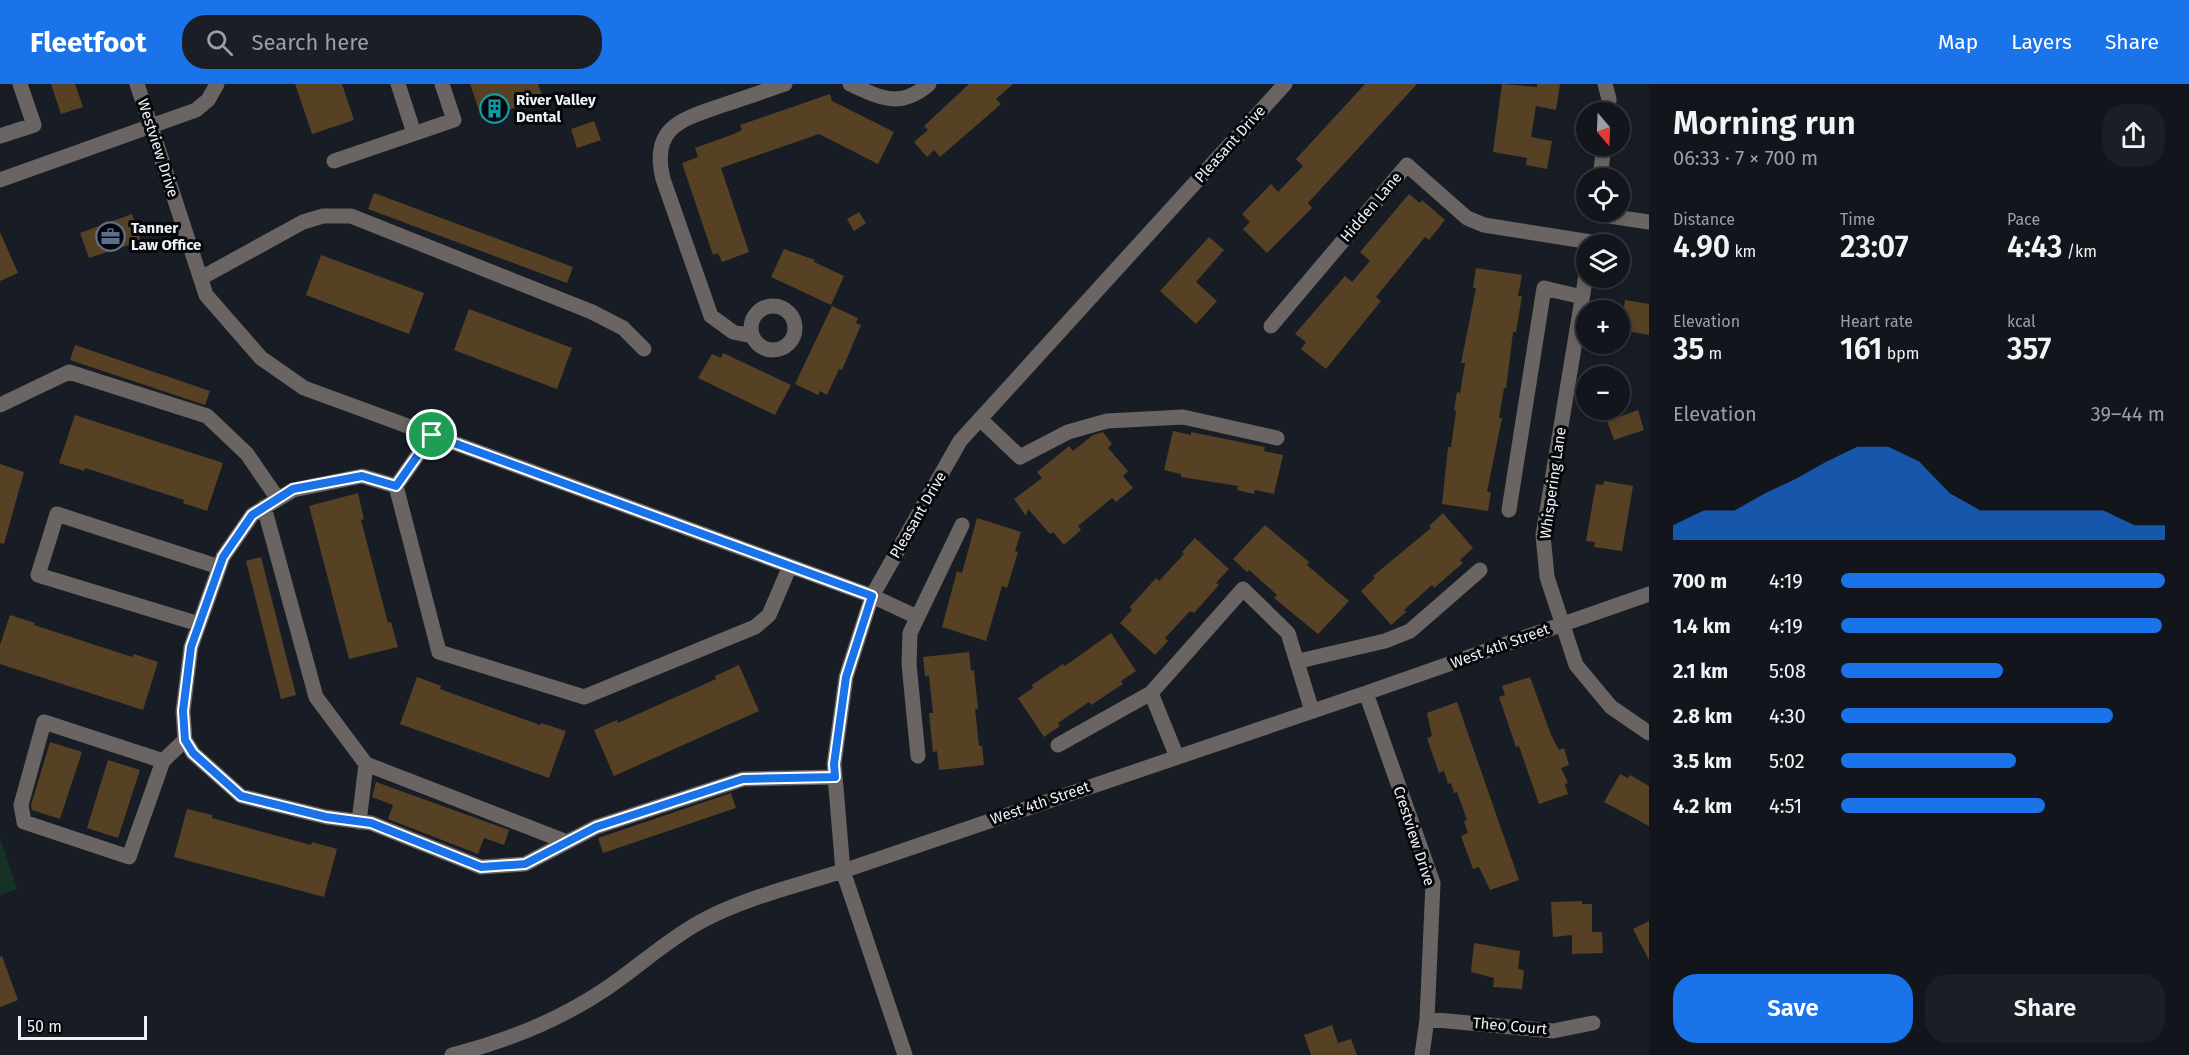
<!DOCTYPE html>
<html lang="en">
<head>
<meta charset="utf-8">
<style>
	body { margin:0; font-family:"Fira Sans",sans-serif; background:#1b1f25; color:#f1f3f6; height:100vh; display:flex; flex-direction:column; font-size:22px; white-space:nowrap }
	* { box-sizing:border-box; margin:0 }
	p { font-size:20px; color:#9c9fa3 }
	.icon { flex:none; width:33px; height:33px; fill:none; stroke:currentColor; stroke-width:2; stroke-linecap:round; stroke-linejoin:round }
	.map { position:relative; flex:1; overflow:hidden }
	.details { display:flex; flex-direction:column; background:#12161c; width:540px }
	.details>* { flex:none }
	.needle { width:39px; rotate:161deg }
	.tools { position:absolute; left:1576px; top:18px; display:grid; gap:12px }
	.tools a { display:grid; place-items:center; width:54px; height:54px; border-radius:50%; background:#12161c; box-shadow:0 3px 9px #0003,0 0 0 2px #31353b; font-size:30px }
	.scale { position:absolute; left:18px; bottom:15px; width:129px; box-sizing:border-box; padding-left:6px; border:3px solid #eef2f7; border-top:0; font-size:16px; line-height:21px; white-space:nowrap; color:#eef2f7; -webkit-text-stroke:4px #05070a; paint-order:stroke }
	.pin { position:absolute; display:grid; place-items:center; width:51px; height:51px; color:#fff; margin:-26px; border:3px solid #fff; border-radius:50%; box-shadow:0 2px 6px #0007 }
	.round { display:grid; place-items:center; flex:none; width:63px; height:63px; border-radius:24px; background:#1b1f25 }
	.overview { display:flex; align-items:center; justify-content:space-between; height:102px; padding:0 24px }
	h1 { font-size:33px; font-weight:600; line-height:45px }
	.figures { display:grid; grid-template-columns:repeat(3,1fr); gap:9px; height:102px; padding:6px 24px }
	.figures div { display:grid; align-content:center }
	.figures b { font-size:30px; font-weight:600 }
	.figures small { font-size:16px; font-weight:400 }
	.figures p { font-size:16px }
	.chart { height:168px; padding:12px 24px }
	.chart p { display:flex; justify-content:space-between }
	.chart svg { width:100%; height:108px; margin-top:6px; fill:#1a73e8; opacity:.7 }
	.button { display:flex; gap:12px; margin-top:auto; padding:12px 24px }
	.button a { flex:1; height:69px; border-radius:24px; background:#1a73e8; color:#fff; font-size:24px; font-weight:600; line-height:69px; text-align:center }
	.button a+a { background:#1b1f25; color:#f1f3f6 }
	ul { padding:0 24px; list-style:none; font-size:20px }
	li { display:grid; grid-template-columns:96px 72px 1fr; align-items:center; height:45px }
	li i { height:15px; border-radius:8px; background:#1a73e8 }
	header { display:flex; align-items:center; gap:36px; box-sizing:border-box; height:84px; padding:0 30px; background:#1a73e8; color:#fff }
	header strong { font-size:28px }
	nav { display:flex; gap:33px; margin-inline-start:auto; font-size:21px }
	.search { width:420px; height:54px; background:#1b1f25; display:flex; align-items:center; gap:15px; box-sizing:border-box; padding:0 21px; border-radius:24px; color:#9c9fa3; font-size:22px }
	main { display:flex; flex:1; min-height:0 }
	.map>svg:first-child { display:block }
	.green { fill:#163224 }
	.building { fill:#564125 }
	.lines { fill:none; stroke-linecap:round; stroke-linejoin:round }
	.minor { stroke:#6a6562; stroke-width:15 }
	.route-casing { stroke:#fff; stroke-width:12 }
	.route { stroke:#1a73e8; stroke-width:8 }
	.labels { text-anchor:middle; stroke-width:6; stroke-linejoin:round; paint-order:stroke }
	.poi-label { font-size:15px; font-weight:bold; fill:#eef2f7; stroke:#05070a; text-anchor:start }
	.street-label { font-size:15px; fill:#eef2f7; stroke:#05070a }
</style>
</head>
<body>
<header>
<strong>Fleetfoot</strong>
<div class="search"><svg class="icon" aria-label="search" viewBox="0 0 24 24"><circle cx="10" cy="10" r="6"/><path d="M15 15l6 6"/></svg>Search here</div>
<nav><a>Map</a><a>Layers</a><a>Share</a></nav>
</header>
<main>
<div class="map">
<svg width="1649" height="971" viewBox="0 0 1649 971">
	<rect width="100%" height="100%" fill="#181d25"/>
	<!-- green -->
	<path class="green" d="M0 754 17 805 0 811Z"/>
	<!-- building -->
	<path class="building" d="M51 0H75L83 23 61 30Z
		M295 0H342L354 36 312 50Z
		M470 0H538L543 14 482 35Z
		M969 0H1013L996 15 1001 20 940 73 934 66 927 73 914 58 928 46 924 42Z
		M1365 0H1417L1308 119 1312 124 1267 169 1243 145 1250 138 1242 130 1271 100 1278 108 1303 82 1296 75Z
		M1502 0 1537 3V0H1560L1556 26 1536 22 1531 53 1552 57 1547 85 1526 81 1527 74 1493 68Z
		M830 10 832 17 894 48 878 80 819 50 721 84 749 168 722 178 718 169 713 171 682 79 698 73 695 64 734 50 742 46 740 41Z
		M594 37 601 56 577 64 571 45Z
		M374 109 573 183 567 199 368 125Z
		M1409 110 1420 119 1422 116 1445 136 1429 156 1425 153 1376 213 1381 217 1326 285 1301 265 1306 258 1295 250 1345 192 1352 198 1370 177 1360 168Z
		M859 128 866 139 854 147 847 135Z
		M132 130 141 157 89 174 80 149Z
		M0 148 18 189 0 197Z
		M1209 153 1224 166 1196 198 1217 217 1196 240 1160 207Z
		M784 165 815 176 814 178 844 192 831 221 771 193Z
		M321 171 424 209 409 250 306 211Z
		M1476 184 1522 191 1518 212H1522L1516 248H1513L1506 305 1504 304 1499 334H1502L1487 408H1491L1488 427 1442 420 1448 363H1451L1456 327 1454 326 1457 308 1460 309 1465 279H1461L1476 204H1473Z
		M1625 216 1649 220V251L1620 246Z
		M832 222 858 234 856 239 861 241 842 286 839 285 827 311 820 307 818 311 795 300Z
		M469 225 572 264 557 305 454 266Z
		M75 261 210 307 205 321 70 276Z
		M723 269 791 301 775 331 698 294 712 270 721 274Z
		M1638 326 1644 346 1614 356 1607 337Z
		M75 331 223 379 207 427 183 419 184 416 85 384 84 387 59 379Z
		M1173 347 1191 351V348L1265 363 1264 367 1283 371 1274 410 1255 406 1254 410 1237 406 1238 402 1181 393V390L1164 386Z
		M1103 348 1112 360 1108 364 1128 387 1123 392 1133 404 1116 418 1112 414 1078 442 1081 446 1064 461 1053 448 1050 450 1028 425 1026 432 1014 415 1042 394 1037 388 1069 362 1073 367 1093 351Z
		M0 380 24 388 4 460 0 459Z
		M1604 397 1633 402 1622 467 1594 463 1595 458 1586 457 1596 400 1603 401Z
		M358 409 364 435 361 436 388 539 391 538 398 563 349 575 309 422Z
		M1443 429 1473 464 1460 476 1463 479 1434 504 1432 501 1404 526 1406 528 1391 541 1361 507 1375 494 1373 492 1431 444 1429 442Z
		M977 434 1021 448 1015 467 1018 468 1007 504 1002 502 986 557 942 543 957 487 962 489Z
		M1265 441 1309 478 1307 481 1349 517 1318 550 1274 514 1277 511 1249 486 1247 488 1233 475Z
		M1195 454 1229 485 1216 499 1219 501 1194 529 1190 527 1165 554 1168 557 1155 571 1120 539 1132 526 1130 523 1156 494 1159 497 1184 470 1182 468Z
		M261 473 296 611 281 615 246 477Z
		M10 531 35 539 34 541 132 573 134 570 158 578 143 626 0 580V561Z
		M1111 549 1136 587 1121 597 1123 600 1091 621 1089 618 1058 639 1060 642 1044 653 1018 614 1033 604 1032 601 1063 580 1065 582Z
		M969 568 971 587 974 586 978 625H975L979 662H982L984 681 939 686 937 667 933 668 929 629H933L929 592H925L923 573Z
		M739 581 759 627 614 692 594 646 617 636 618 639 716 595 715 592Z
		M417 593 441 602 440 605 540 641 541 639 566 647 549 694 400 640Z
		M1530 593 1551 651 1559 666 1564 664 1569 681 1561 684 1568 699 1565 700 1568 710 1539 720 1519 662 1516 663 1499 613 1505 611 1502 602Z
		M1457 618 1519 796 1490 806 1479 783 1473 785 1461 752 1468 749 1464 737 1467 736 1457 708 1454 709 1451 699 1448 700 1444 687 1439 689 1427 654 1432 652 1427 629Z
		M50 658 82 668 60 735 32 726 31 721Z
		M108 676 140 686 118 754 87 744Z
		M1620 690 1628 694 1630 691 1649 702V742L1604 718Z
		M376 698 509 746 504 761 484 754 478 770 388 735 393 721 372 713Z
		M731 709 736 724 603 769 598 754Z
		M187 725 212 731V734L311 761 312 758 337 765 324 813 174 773Z
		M1582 817V820H1592V848H1602L1603 869 1572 870V851L1553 853 1551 818Z
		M1649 837V876L1633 845Z
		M1474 859 1520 867 1518 885 1524 886 1522 905 1493 903 1494 894 1471 888Z
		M2 872 18 916 0 923V873Z
		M1332 941 1338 959 1351 955 1357 971H1311L1304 951Z"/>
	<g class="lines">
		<!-- minor -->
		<path class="minor" d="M137 0 206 211 261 274 304 304 872 512 917 533
			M398 0 414 49
			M850 0C881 14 900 25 929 0
			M1605 0 1609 15 1608 28
			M0 52 34 41 20 0
			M334 77 454 36 442 0
			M1600 94 1604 62
			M0 96 196 26 208 16 217 0
			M1596 130 1649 138
			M1587 185 1543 451 1547 493 1576 581 1611 623 1649 649
			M201 194 303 138 323 132H351L592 228 623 244 644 265
			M751 244a22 22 0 1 1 44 0a22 22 0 1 1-44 0Z
			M1271 242 1407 81 1467 134 1484 141 1591 158
			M752 252 733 248 711 232 663 95C650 42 683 35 723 21 744 14 765 7 785 0
			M0 321 69 288 207 332 247 370 278 415
			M980 335 1020 373 1068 348 1107 337 1183 333 1277 354
			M432 351 396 402 362 392 293 406 252 431 223 473 191 563 183 627 185 656 193 669 241 712 326 733 371 739 481 783 525 780 596 743 743 695 835 693
			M396 402 439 568 584 613 755 543 769 531 790 482
			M264 423 316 613 366 680
			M1509 426 1544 204 1582 213
			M199 540 38 491 57 430 219 483
			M1299 577 1385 557 1410 547 1480 486
			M1151 609 1177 673
			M1366 609 1433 799 1427 935 1422 971
			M1058 661 1151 609 1243 505 1288 549 1312 627
			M918 672 909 580 910 549 962 441
			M163 677 44 638 21 721 24 738 129 773 163 677 185 656
			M359 738 366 680 567 758
			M1427 935 1553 947 1593 939
			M452 971C507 957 560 936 607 904 638 883 667 856 700 838 744 814 795 802 843 787L1366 609 1649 510
			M905 971 843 787 834 680 846 593 872 512 960 357 1285 0"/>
	</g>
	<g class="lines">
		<defs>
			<path id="route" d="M432 351 872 512 846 593 834 680 835 693 743 695 596 743 525 780 481 783 371 739 326 733 241 712 193 669 185 656 183 627 191 563 223 473 252 431 293 405 362 392 396 402Z"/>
		</defs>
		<!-- route casing -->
		<use href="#route" class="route-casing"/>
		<!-- route -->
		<use href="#route" class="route"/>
	</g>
	<!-- icons -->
	<defs>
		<symbol id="building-ring" viewBox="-11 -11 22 22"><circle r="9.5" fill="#05070a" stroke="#0f9aa8" stroke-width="1.5"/><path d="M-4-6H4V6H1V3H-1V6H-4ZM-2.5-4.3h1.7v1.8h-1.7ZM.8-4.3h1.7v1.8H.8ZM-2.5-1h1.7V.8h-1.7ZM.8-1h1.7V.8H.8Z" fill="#0f9aa8"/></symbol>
		<symbol id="office-ring" viewBox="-11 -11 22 22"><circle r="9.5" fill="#05070a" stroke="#5c6f8a" stroke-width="1.5"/><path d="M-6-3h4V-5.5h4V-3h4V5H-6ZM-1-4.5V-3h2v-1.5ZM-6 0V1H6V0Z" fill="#5c6f8a"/></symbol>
	</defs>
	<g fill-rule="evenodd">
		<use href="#building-ring" x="478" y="8" width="33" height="33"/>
		<use href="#office-ring" x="94" y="136" width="33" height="33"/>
	</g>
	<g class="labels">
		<!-- poi labels -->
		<g class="poi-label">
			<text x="516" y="21">River Valley<tspan x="516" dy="17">Dental</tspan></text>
			<text x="131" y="149">Tanner<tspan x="131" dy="17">Law Office</tspan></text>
		</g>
		<!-- street labels -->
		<g class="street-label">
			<text transform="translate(1230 60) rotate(-48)" y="5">Pleasant Drive</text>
			<text transform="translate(158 64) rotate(72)" y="5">Westview Drive</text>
			<text transform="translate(1371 123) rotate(-50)" y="5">Hidden Lane</text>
			<text transform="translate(1553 399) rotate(-82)" y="5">Whispering Lane</text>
			<text transform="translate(918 431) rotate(-60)" y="5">Pleasant Drive</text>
			<text transform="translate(1500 562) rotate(-20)" y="5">West 4th Street</text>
			<text transform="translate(1040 719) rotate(-19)" y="5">West 4th Street</text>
			<text transform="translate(1414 752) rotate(72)" y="5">Crestview Drive</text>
			<text transform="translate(1510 942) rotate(5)" y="5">Theo Court</text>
		</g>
	</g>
</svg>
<div class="tools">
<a><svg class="needle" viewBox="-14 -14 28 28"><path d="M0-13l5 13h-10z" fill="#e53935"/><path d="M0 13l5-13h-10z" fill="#9c9fa3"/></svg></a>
<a><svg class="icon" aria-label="locate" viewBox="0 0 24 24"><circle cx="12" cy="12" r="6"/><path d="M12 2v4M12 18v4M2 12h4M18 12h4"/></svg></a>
<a><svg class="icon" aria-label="layers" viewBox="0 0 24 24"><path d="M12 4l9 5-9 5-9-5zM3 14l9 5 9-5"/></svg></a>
<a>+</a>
<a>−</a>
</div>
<div class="scale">50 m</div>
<div class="pin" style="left:432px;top:351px;background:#1e9e55"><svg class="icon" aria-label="arrive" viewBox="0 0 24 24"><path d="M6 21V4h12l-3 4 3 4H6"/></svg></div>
</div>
<section class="details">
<div class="overview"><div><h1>Morning run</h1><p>06:33 · 7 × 700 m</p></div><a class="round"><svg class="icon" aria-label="share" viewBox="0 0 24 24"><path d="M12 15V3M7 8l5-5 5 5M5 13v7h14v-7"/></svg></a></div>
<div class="figures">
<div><p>Distance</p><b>4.90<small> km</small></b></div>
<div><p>Time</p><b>23:07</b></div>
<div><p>Pace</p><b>4:43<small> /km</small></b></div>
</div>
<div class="figures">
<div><p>Elevation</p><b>35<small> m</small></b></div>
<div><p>Heart rate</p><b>161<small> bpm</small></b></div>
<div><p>kcal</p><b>357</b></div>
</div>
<div class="chart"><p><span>Elevation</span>39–44 m</p>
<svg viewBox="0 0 160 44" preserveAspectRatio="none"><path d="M0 44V38L10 32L20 32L30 25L40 19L50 12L60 6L70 6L80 12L90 25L100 32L110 32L120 32L130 32L140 32L150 38L160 38V44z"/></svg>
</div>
<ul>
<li><b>700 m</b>4:19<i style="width:100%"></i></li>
<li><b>1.4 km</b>4:19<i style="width:99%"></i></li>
<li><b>2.1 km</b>5:08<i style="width:50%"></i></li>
<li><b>2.8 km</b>4:30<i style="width:84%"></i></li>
<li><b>3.5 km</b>5:02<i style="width:54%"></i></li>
<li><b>4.2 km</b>4:51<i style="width:63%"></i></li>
</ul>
<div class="button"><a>Save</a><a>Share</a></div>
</section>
</main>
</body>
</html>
